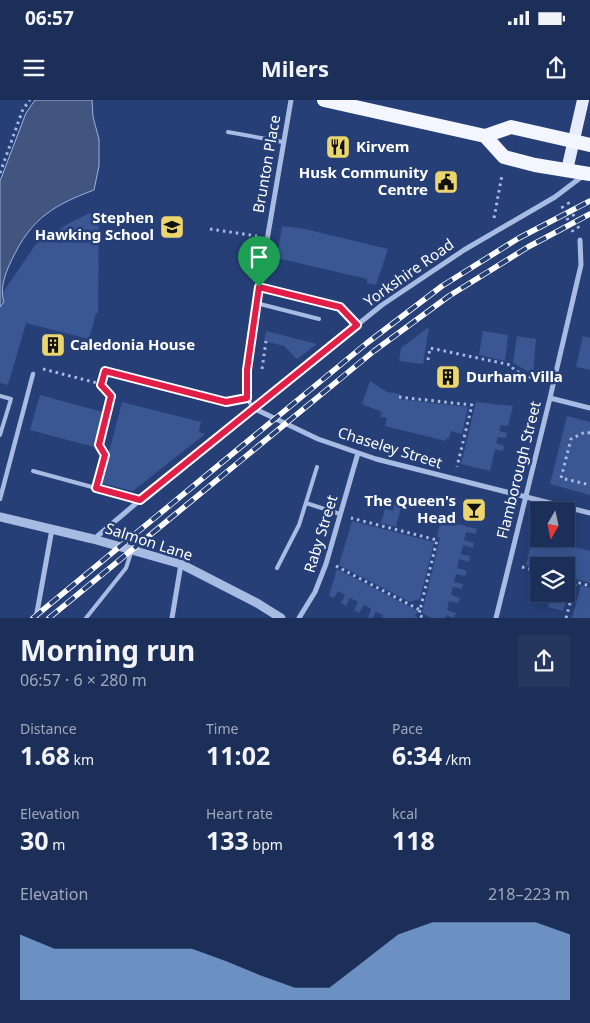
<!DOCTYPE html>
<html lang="en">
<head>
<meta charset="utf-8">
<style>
	body { margin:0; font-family:"Noto Sans",sans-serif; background:#25375f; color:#f1f3f6; height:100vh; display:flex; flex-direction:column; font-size:19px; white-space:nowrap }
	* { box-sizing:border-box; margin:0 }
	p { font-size:16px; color:#a0a9ba }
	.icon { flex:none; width:28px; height:28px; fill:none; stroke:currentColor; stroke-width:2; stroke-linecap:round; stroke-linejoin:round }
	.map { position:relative; height:518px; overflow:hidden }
	.drawer { display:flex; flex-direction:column; background:#1c2f59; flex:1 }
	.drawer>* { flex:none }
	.needle { width:32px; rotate:189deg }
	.buttons { position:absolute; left:530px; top:402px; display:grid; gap:10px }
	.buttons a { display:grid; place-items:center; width:45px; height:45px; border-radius:0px; background:#1c2f59; box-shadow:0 2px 12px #0003,0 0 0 1px #3a4a6f; font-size:25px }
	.pin { position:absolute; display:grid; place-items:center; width:42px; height:42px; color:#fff; margin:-51px -21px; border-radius:50% 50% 50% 0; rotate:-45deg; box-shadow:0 0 5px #0007 }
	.pin .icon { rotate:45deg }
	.round { display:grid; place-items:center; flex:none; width:52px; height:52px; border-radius:0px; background:#25375f }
	.overview { display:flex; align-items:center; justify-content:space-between; height:85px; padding:0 20px }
	h1 { font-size:28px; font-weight:700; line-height:38px }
	.metrics { display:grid; grid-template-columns:repeat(3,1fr); gap:8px; height:85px; padding:5px 20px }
	.metrics div { display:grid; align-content:center }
	.metrics b { font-size:25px; font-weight:700 }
	.metrics small { font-size:14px; font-weight:400 }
	.metrics p { font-size:14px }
	.chart { height:140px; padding:10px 20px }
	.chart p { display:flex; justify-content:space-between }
	.chart svg { width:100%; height:90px; margin-top:5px; fill:#90b9f0; opacity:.7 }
	.status { display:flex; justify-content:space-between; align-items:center; height:35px; padding:0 25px; background:#1c2f59; direction:ltr }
	.status svg { height:14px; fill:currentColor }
	header { display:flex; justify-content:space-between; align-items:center; height:65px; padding:0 20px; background:#1c2f59; font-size:22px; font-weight:700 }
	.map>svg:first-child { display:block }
	.green { fill:#3a5794 }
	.water { fill:#42557e; stroke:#9cb4e3 }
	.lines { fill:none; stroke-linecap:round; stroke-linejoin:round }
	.path { stroke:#a8bbe2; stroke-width:3; stroke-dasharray:2.5 4; stroke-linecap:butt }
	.service { stroke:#a8bbe2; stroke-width:4 }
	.pedestrian { stroke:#a8bbe2; stroke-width:4.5 }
	.minor { stroke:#a8bbe2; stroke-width:5 }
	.tertiary { stroke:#a8bbe2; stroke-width:9 }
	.primary { stroke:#e7ecfc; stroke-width:12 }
	.trunk { stroke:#f3f6fe; stroke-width:14 }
	.rail-casing { stroke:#fff; stroke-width:5.5 }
	.rail { stroke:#263f77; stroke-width:4; stroke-dasharray:11; stroke-linecap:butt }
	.route-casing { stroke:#fff; stroke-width:10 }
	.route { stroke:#e11d48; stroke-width:6 }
	.labels { text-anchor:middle; stroke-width:5; stroke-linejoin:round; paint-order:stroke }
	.poi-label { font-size:15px; font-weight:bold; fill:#fff; stroke:#263f77; text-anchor:start }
	.street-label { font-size:15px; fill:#fff; stroke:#263f77 }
</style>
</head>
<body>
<div class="status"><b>06:57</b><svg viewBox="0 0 49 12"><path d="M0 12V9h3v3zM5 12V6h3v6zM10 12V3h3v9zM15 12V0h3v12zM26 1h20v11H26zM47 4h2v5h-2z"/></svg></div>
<header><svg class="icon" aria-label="menu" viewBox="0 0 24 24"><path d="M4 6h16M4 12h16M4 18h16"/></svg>Milers<svg class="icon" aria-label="share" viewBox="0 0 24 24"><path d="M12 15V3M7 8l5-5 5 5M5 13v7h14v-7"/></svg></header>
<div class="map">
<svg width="590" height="518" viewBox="0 0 590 518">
	<rect width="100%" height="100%" fill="#263f77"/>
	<!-- green -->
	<path class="green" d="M90 113 99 114 98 213H96L89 239 26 223 8 285 0 283V207L4 202 1 195 36 144 71 122Z
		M282 126 305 129 388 149 376 185 367 183V179L277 158Z
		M429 227 423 264 399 261 401 248Z
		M266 231 317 244 297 259 284 246 264 241Z
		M483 231 508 235 505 261 479 255Z
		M517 236 536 239 533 274 513 263Z
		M583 236 590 238V270L576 267Z
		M370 281 387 292 400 294 399 299 468 307 462 334 451 331 449 339 446 338V341L385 326 387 318 380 317 382 312 362 304Z
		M40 295 103 312 94 347 30 330Z
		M122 302 201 322 199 332 205 334 133 391 101 383Z
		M476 302 513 306 508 326 501 325 499 331 507 333 506 338 498 337 496 343 504 346 503 351 495 349 490 371 461 364Z
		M567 316 590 322V395L550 384Z
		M395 401 402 402 396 427 381 423 385 409 393 411Z
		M441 420 477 429 476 434 466 432 464 440 474 443 473 448 463 445 461 454 470 456 469 462 459 459 457 468 467 471 465 476 456 474 454 482 463 484 462 489 453 487 451 495 460 498 458 503 449 501 447 510 456 513 454 518 446 515 445 518H431L422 513 440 438 437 437Z
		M352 421 434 442 420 499 410 502 339 465Z
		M533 436 590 451V483L566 476V466H539V468L526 465Z
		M337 469 418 511 415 516 418 518H382L383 515 376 512 372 518H368L371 509 364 505 359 513 354 510 358 502 350 498 346 506 341 503 345 495 338 491 334 498 329 496Z
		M566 482 571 483 563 511 548 507 550 499 541 497 542 494H566Z
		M581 485 590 488V518H572Z"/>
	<!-- water -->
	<path class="water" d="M35 0H92L93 17 99 39V66L94 90C48 107 28 122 8 168 4 178 0 191 4 202L0 207V81L26 13Z"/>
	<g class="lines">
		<!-- path -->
		<path class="path" d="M0 73 23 9 30 0
			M568 102 579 129
			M562 106 573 132
			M494 118 502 75
			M210 129 257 136
			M269 190 340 207 349 216
			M428 260 430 248 511 265 514 270 539 281
			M43 269 101 284
			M262 269 266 241
			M399 297 472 305 457 367
			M590 333 585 332 571 339 561 378 590 385
			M98 378 105 355 99 345 111 295 101 285
			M336 466 420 510 437 440 351 418
			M522 467 539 471
			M566 479 590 486
			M420 510 419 515 424 518
			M566 518 576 481"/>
		<!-- service -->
		<path class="service" d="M228 32 283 42
			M256 203 319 219
			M247 270V298L253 308
			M105 271 226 302 247 298
			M0 296 11 299 0 335
			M33 371 140 400
			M306 403 340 414
			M277 468 299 425 317 367
			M86 518 126 468 132 450"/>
		<!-- pedestrian -->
		<path class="pedestrian" d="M0 399 33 274"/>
		<!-- minor -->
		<path class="minor" d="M247 270 259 187 291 0
			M550 298 590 308
			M253 308 318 339 376 359 590 413
			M94 439 140 400 382 205 464 150 555 97 584 75
			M36 518 52 429
			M172 518 181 464
			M299 518 315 492 326 464 358 353
			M496 518 550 298 581 165 580 140"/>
		<!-- tertiary -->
		<path class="tertiary" d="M0 417 93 439 181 464 257 503 281 518"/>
		<!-- primary -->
		<path class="primary" d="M567 70 583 0"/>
		<!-- trunk -->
		<path class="trunk" d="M324 0 485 36 511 27 590 45
			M485 36 504 57 535 65 590 74"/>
		<defs>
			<path id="rail" d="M33 518 367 243 442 186 519 138 590 101
				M49 518 374 251 449 196 528 147 590 114"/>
		</defs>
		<!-- rail casing -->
		<use href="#rail" class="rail-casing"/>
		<!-- rail -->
		<use href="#rail" class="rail"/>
	</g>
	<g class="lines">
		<defs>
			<path id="route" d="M259 187 340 207 357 225 140 400 96 388 105 355 99 345 111 296 101 285 105 271 226 302 247 298V270Z"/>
		</defs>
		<!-- route casing -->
		<use href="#route" class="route-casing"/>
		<!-- route -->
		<use href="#route" class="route"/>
	</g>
	<!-- icons -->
	<defs>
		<symbol id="restaurant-square" viewBox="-11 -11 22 22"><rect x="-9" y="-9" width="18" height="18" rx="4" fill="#ebd66d" stroke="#263f77"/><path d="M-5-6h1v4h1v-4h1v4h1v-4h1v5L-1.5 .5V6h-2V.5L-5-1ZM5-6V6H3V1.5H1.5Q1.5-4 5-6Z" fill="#111"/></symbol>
		<symbol id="civic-square" viewBox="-11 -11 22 22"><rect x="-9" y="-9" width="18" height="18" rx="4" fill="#ebd66d" stroke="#263f77"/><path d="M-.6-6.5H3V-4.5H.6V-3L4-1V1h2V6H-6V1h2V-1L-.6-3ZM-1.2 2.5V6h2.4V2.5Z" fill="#111"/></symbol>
		<symbol id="school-square" viewBox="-11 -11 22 22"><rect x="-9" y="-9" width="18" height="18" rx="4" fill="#ebd66d" stroke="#263f77"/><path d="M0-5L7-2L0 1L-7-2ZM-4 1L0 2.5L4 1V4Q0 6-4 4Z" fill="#111"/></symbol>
		<symbol id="building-square" viewBox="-11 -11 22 22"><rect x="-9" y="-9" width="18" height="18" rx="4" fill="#ebd66d" stroke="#263f77"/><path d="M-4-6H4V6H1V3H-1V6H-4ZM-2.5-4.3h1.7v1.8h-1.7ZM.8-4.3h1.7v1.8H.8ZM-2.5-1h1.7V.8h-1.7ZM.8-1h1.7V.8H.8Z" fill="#111"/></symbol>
		<symbol id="bar-square" viewBox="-11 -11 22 22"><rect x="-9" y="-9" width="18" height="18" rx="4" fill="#ebd66d" stroke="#263f77"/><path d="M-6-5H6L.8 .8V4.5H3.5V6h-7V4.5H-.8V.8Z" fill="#111"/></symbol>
	</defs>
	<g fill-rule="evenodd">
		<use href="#restaurant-square" x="324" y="33" width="28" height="28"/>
		<use href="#civic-square" x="432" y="68" width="28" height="28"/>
		<use href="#school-square" x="158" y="113" width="28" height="28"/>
		<use href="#building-square" x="39" y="231" width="28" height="28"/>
		<use href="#building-square" x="434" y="263" width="28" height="28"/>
		<use href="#bar-square" x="460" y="396" width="28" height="28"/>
	</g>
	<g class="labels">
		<!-- poi labels -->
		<g class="poi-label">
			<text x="356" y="52">Kirvem</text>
			<text x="428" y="78" text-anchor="end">Husk Community<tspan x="428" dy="17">Centre</tspan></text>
			<text x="154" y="123" text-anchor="end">Stephen<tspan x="154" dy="17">Hawking School</tspan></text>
			<text x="70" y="250">Caledonia House</text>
			<text x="466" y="282">Durham Villa</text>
			<text x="456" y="406" text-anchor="end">The Queen's<tspan x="456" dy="17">Head</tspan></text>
		</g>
		<!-- street labels -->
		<g class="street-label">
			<text transform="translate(267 64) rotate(-80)" y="5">Brunton Place</text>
			<text transform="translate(409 173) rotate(-35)" y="5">Yorkshire Road</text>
			<text transform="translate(390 348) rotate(17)" y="5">Chaseley Street</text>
			<text transform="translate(519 370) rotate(-76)" y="5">Flamborough Street</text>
			<text transform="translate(321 434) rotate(-73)" y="5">Raby Street</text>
			<text transform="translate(149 442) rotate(18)" y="5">Salmon Lane</text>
		</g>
	</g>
</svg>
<div class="buttons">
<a><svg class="needle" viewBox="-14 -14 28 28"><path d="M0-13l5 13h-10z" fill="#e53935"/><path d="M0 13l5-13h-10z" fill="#a0a9ba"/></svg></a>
<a><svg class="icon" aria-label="layers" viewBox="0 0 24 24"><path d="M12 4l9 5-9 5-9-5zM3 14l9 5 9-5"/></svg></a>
</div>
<div class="pin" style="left:259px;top:187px;background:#1e9e55"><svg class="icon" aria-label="arrive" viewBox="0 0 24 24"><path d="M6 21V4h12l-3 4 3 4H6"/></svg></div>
</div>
<section class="drawer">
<div class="overview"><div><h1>Morning run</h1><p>06:57 · 6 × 280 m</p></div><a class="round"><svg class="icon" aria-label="share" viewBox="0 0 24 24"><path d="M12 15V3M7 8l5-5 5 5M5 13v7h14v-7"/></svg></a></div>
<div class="metrics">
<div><p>Distance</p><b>1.68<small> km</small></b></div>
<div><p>Time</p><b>11:02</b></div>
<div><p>Pace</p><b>6:34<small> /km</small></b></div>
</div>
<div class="metrics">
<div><p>Elevation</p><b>30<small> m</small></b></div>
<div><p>Heart rate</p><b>133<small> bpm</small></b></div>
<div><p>kcal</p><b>118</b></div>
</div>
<div class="chart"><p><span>Elevation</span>218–223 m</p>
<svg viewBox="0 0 160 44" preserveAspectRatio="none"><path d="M0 44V12L10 19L20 19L30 19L40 19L50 19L60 25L70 32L80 38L90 38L100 25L110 12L120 6L130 6L140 6L150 6L160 12V44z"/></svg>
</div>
</section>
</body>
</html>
